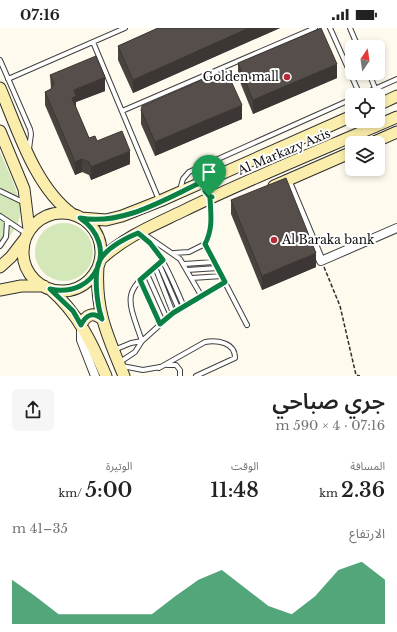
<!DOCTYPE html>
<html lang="ar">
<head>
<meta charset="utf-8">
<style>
	body { margin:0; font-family:"Libre Baskerville","Noto Sans Arabic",serif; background:#f6f6f6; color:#222; direction:rtl; height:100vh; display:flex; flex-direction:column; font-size:15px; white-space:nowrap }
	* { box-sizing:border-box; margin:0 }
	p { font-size:13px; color:#767676 }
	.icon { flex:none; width:22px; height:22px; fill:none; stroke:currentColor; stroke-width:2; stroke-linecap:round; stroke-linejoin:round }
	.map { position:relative; height:348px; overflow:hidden; direction:ltr }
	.sheet { display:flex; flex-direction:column; background:#fff; flex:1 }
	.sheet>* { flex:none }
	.needle { width:26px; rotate:13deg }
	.controls { position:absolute; left:345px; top:12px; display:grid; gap:8px }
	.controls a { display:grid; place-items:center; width:40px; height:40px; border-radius:6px; background:#fff; box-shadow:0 2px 6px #0003; font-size:20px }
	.pin { position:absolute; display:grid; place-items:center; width:34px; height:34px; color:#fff; margin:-41px -17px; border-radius:50% 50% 50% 0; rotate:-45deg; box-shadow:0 0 4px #0007 }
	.pin .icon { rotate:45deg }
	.round { display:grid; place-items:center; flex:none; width:42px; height:42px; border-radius:6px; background:#f6f6f6 }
	.head { display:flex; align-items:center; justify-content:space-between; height:68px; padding:0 12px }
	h1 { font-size:22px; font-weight:600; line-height:30px }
	.figures { display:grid; grid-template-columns:repeat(3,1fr); gap:6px; height:68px; padding:4px 12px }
	.figures div { display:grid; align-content:center }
	.figures b { font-size:20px; font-weight:600 }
	.figures small { font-size:11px; font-weight:400 }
	.figures p { font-size:11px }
	.chart { height:112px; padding:8px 12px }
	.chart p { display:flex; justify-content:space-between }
	.chart svg { width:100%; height:72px; margin-top:4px; fill:#0b8043; opacity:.7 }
	.status { display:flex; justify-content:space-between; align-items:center; height:28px; padding:0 20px; background:#fff; direction:ltr }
	.status svg { height:11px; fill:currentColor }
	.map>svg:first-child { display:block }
	.green { fill:#d3e7b9 }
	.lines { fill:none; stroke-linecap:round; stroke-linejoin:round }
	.lane-casing { stroke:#404040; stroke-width:6 }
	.street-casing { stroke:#404040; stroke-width:10 }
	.secondary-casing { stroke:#2f2f2f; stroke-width:13 }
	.path { stroke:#2f2f2f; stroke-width:1.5; stroke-dasharray:4 2; stroke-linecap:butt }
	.lane { stroke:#fff; stroke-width:4 }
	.street { stroke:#fff; stroke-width:8 }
	.secondary { stroke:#fbeeac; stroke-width:11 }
	.wall { fill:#494340 }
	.shaded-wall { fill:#3c3734 }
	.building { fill:#554e4a; stroke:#3c3734 }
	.route-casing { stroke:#fff; stroke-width:8 }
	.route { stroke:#0b8043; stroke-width:5 }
	.poi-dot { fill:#b62b3a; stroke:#fff; stroke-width:1.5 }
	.labels { text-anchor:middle; stroke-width:4; stroke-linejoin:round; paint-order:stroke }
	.poi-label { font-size:12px; fill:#0d0d0d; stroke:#fff; text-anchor:end }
	.street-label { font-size:12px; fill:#0d0d0d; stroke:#fff }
</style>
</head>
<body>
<div class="status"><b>07:16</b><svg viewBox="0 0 49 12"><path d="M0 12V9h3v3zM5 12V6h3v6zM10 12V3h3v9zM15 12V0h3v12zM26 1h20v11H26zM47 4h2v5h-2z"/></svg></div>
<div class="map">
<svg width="397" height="348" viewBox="0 0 397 348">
	<rect width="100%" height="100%" fill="#fefaee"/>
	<!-- green -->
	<path class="green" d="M0 124C8 144 26 173 18 195 14 204 6 212 0 220Z
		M35 224a29 29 0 1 1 58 0a29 29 0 1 1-58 0Z"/>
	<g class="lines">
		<defs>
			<path id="lane" d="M330 0 360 67
				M350 0 358 19
				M93 14 159 172
				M0 32 30 101 31 106 29 121
				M369 45 375 60
				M8 51 125 0
				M361 67 397 51
				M122 83 315 0
				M180 162 183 151 189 144 352 71
				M0 163 23 174
				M0 188 27 206
				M141 204 180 231 202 269
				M138 205C163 224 172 252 184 279
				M205 216 247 297
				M0 218 6 209 7 193
				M174 225 189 224 205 216 211 199 210 171
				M159 236 179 282
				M184 236 214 234
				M155 239 173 285
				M187 242 218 240
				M147 246 167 291
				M192 250 222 248
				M140 252 160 296
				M142 313C125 265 123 265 163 232
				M114 322 131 315 142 313
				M120 334 135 324 142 313 173 285 225 254
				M167 337H176L180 342V348
				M122 338 143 342 160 339
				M159 340 205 314C217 312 235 314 235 330L196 348"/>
			<path id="street" d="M287 152 321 233 397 200
				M81 297V312L95 348"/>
			<path id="secondary" d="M0 60C18 102 35 159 72 186
				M378 77 397 68
				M0 103 24 161 29 202
				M372 115 397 104
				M274 158 352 124
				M23 224a39 39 0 1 1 78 0a39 39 0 1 1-78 0Z
				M81 190 106 192 122 188 160 173 352 88
				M100 232C124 209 154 197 183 183 253 149 326 120 397 89
				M0 239 11 229 24 212
				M98 239C95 283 108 309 124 348
				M50 261C78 285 92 315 106 348
				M0 262 21 258H44
				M81 297C86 287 93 283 102 291"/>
		</defs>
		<!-- lane casing -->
		<use href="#lane" class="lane-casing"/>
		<!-- street casing -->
		<use href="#street" class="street-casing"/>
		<!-- secondary casing -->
		<use href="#secondary" class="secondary-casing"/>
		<!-- path -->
		<path class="path" d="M324 239 340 278 356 347 360 348"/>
		<!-- lane -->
		<use href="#lane" class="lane"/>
		<!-- street -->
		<use href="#street" class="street"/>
		<!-- secondary -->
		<use href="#secondary" class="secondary"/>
	</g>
	<!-- wall -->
	<path class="wall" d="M158 0H280L133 65 118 32V18Z
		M238 35 337 50 253 86 238 49Z
		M50 47 105 63 76 74V80L89 110 97 113 130 136 91 152 89 147 82 144 75 147 45 77V64L51 61Z
		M141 82 242 91 155 128 141 96Z
		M231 172 316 239 262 262 231 186Z"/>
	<!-- shaded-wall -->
	<path class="shaded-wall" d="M249 0H280L133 65V52Z
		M337 36V50L253 86V72Z
		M105 49V63L76 74V82L72 70 74 62Z
		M242 77V91L155 128V114Z
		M130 123V136L91 152V139Z
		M82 131V144L75 147V134Z
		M316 225V239L262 262V248Z"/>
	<!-- building -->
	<path class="building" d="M158 0H249L133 52 118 18Z
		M321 0 337 36 253 72 238 35Z
		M96 28 105 49 74 62 76 68 72 70 89 110 95 108 97 113 122 103 130 123 91 139 89 134 82 131 75 134 45 64 51 61 54 55 50 47Z
		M223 43 227 44 242 77 155 114 141 82 142 78Z
		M286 150 316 225 262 248 231 172Z"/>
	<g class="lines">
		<defs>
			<path id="route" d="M209 168 205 163 204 153C166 170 124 198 80 190 120 217 97 271 50 261L73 283 81 297C86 287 93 283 102 291 97 277 93 245 100 232 107 220 126 210 138 205L150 215 163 232 140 252 160 296 173 285 225 254 205 216C213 201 211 187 210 170L212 169 209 168"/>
		</defs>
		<!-- route casing -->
		<use href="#route" class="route-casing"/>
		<!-- route -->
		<use href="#route" class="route"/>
	</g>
	<!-- markers -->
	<g class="poi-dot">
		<circle cx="287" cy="49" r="4"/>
		<circle cx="274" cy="212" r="4"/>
	</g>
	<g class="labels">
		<!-- poi labels -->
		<g class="poi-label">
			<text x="279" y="53">Golden mall</text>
			<text x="282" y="216" text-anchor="start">Al Baraka bank</text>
		</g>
		<!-- street labels -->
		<g class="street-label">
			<text transform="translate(284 124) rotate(-23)" y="4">Al Markazy Axis</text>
		</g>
	</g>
</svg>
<div class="controls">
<a><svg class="needle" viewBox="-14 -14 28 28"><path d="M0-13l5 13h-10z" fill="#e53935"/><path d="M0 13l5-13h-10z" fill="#767676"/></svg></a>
<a><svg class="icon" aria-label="locate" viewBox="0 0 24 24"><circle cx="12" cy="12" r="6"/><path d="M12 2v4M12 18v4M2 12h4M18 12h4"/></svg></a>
<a><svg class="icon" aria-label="layers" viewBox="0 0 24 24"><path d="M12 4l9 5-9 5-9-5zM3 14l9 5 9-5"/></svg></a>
</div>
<div class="pin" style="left:209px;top:168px;background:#1e9e55"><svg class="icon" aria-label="arrive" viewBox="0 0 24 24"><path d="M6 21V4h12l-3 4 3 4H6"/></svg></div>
</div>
<section class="sheet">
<div class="head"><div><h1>جري صباحي</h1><p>07:16 · 4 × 590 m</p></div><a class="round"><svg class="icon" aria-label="share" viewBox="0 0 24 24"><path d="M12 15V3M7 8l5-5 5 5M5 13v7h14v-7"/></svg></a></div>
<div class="figures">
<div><p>المسافة</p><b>2.36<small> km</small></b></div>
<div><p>الوقت</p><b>11:48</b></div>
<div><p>الوتيرة</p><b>5:00<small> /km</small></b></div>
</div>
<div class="chart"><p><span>الارتفاع</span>35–41 m</p>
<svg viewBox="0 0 160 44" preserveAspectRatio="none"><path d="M0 44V17L10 27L20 38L30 38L40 38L50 38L60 38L70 27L80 17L90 11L100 22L110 33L120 38L130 27L140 11L150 6L160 17V44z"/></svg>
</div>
</section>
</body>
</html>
